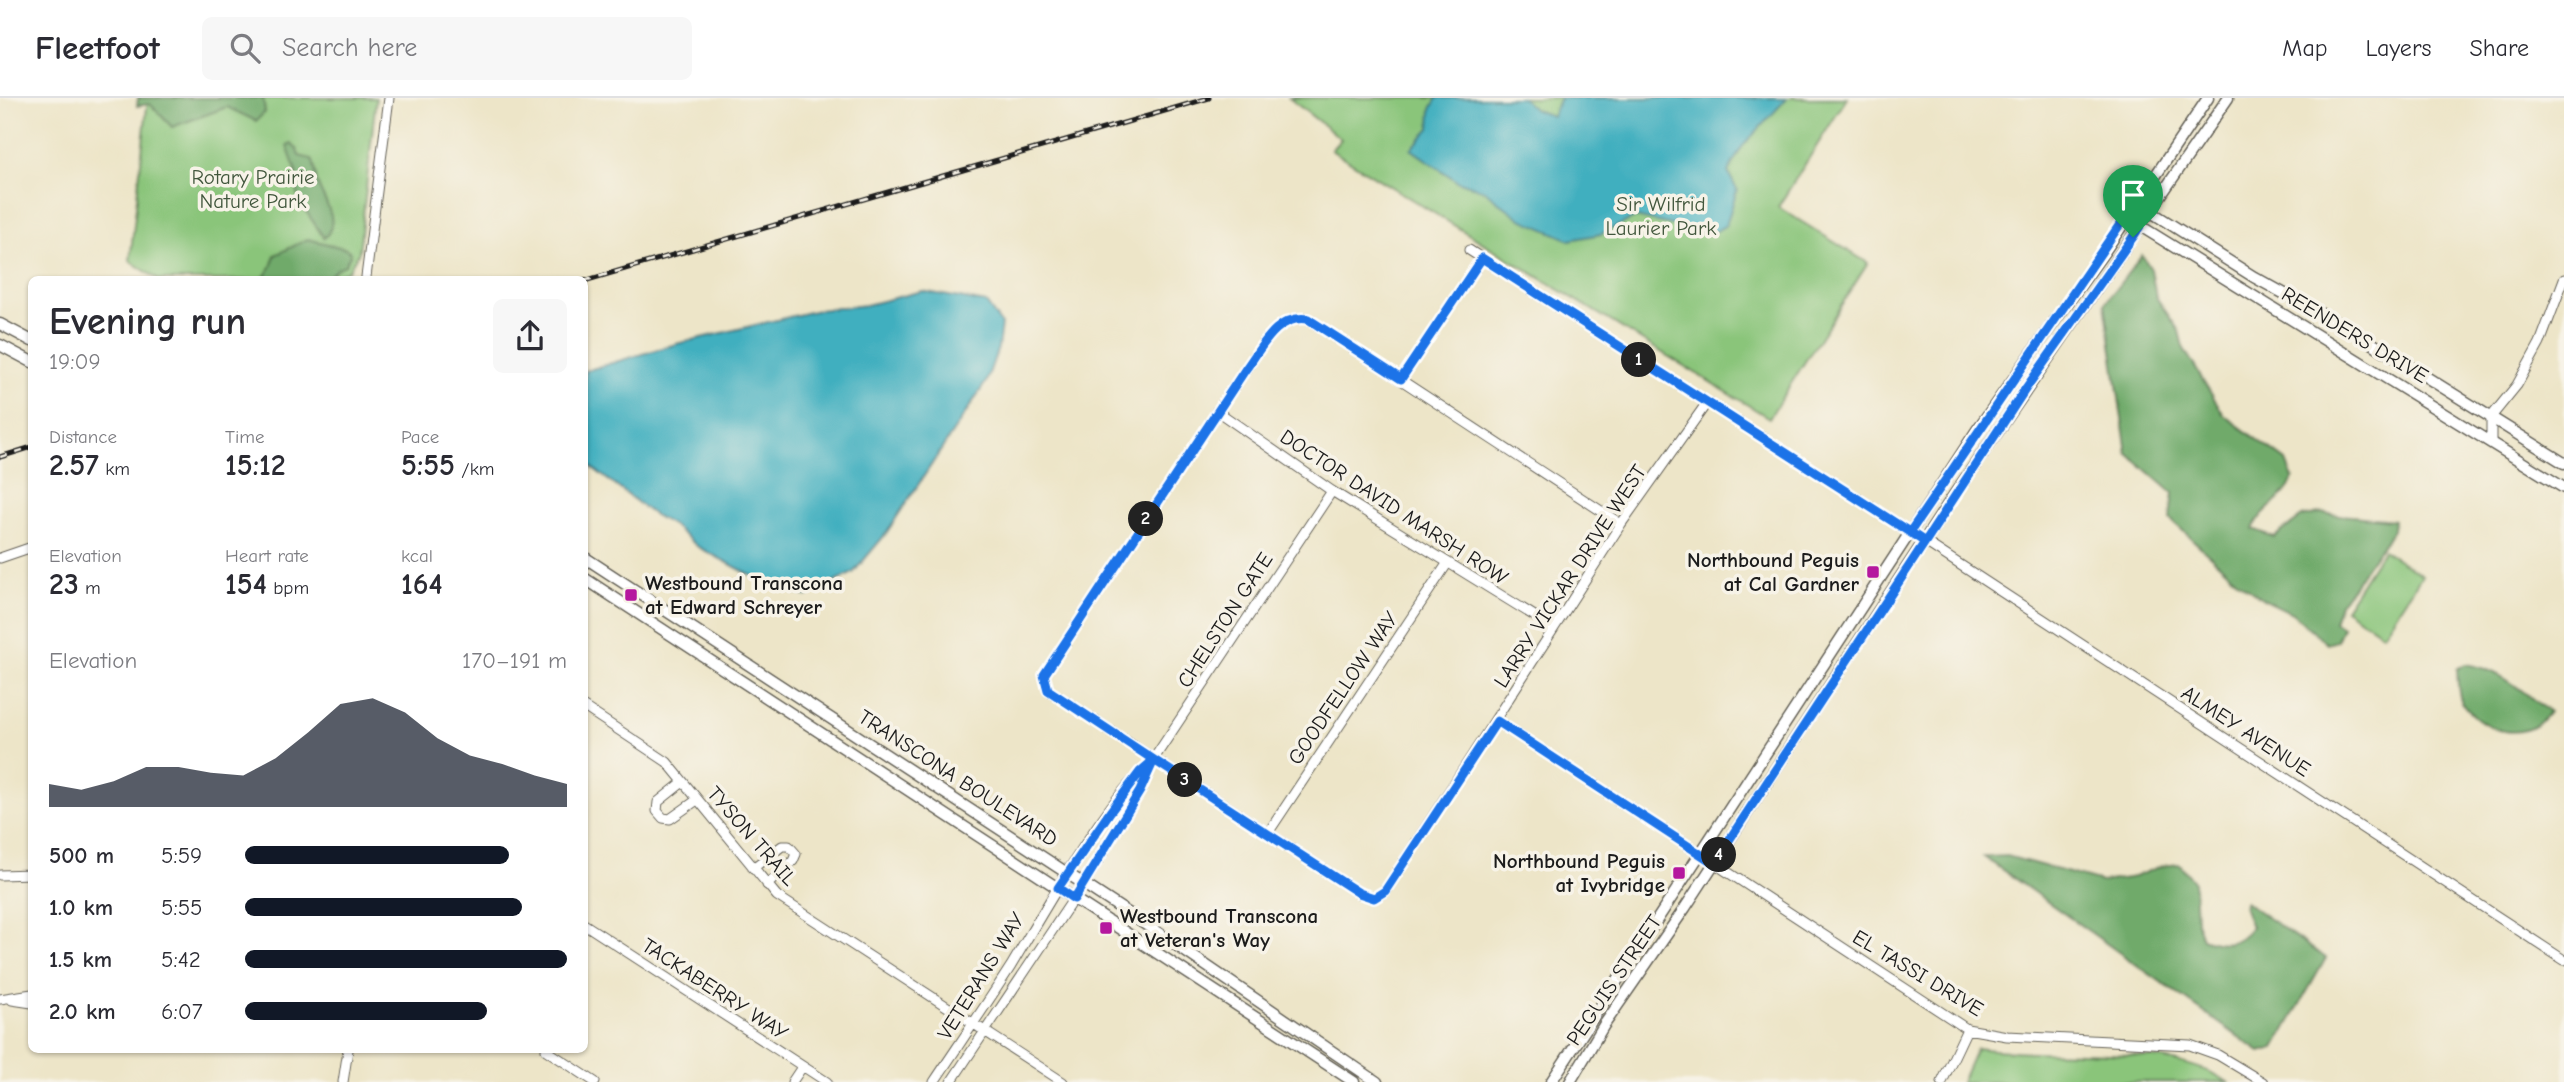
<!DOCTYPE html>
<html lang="en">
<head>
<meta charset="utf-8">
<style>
	body { margin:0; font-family:"Comic Neue",sans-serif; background:#f7f7f7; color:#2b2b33; height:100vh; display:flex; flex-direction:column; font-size:26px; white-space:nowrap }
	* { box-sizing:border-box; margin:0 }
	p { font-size:23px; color:#7c7c81 }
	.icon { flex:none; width:38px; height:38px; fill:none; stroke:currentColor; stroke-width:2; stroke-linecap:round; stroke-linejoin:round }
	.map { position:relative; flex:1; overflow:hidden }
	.drawer { position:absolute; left:28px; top:178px; width:560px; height:777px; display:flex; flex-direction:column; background:#fff; border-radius:10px; box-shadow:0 2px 5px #0004 }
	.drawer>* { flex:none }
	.pin { position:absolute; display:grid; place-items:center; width:60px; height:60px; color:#fff; margin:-72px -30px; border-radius:50% 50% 50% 0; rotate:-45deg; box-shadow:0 0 7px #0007 }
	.pin .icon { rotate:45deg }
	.km { position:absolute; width:35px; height:35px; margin:-18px; border-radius:50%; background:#222; color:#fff; font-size:19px; line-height:35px; text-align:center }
	.round { display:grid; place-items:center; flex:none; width:74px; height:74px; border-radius:10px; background:#f7f7f7 }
	.overview { display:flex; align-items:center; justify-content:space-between; height:119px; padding:0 21px }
	h1 { font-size:38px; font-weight:700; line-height:52px }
	.stats { display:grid; grid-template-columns:repeat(3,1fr); gap:10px; height:119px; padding:7px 21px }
	.stats div { display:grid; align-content:center }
	.stats b { font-size:30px; font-weight:700 }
	.stats small { font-size:19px; font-weight:400 }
	.stats p { font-size:19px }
	.chart { height:196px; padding:14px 21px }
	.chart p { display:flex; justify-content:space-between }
	.chart svg { width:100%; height:126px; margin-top:7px; fill:#111827; opacity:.7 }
	ul { padding:0 21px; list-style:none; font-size:23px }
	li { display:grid; grid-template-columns:112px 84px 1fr; align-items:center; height:52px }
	li i { height:18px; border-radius:9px; background:#111827 }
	header { display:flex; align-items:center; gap:42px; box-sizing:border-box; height:98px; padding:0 35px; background:#fff; border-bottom:2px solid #e1e1e2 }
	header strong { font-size:33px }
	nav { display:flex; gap:38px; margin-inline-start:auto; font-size:24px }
	.search { width:490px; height:63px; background:#f7f7f7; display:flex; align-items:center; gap:18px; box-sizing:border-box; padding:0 24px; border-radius:10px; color:#7c7c81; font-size:26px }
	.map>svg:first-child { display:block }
	.green { fill:#8ac57a; stroke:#53704b; stroke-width:2 }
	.forest { fill:#6faa6a; stroke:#466343; stroke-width:2 }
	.water { fill:#41afbf; stroke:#2e666e; stroke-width:2 }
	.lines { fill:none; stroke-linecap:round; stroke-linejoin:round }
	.minor-casing { stroke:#656258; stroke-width:11 }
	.tertiary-casing { stroke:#656258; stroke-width:13 }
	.minor { stroke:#fff; stroke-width:9 }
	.tertiary { stroke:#fff; stroke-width:10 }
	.rail-casing { stroke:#1c1c1c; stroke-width:5 }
	.rail { stroke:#f7f3e8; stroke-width:2.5; stroke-dasharray:8; stroke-linecap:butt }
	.route-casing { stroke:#fff; stroke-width:14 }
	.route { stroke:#1a73e8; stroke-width:9 }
	.poi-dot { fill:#b5179e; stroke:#f7f3e8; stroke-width:2.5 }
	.labels { text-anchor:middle; stroke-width:7; stroke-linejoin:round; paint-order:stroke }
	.park-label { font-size:21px; fill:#42573d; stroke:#f7f3e8 }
	.street-label { font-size:21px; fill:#1c1c1c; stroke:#f7f3e8 }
	.poi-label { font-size:21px; font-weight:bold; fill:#1c1c1c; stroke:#f7f3e8; text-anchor:end }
</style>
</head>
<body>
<header>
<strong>Fleetfoot</strong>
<div class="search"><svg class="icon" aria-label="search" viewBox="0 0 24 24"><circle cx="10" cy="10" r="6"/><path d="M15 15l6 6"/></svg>Search here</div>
<nav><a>Map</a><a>Layers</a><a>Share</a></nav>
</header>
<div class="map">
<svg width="2564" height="984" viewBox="0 0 2564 984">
	<rect width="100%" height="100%" fill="#f7f3e8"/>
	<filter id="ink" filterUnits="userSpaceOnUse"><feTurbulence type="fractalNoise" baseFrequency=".0143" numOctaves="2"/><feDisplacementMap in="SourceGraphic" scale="14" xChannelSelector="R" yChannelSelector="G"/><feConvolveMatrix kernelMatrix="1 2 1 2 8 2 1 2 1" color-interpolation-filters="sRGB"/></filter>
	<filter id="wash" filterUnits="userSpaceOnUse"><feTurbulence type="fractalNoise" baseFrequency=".00686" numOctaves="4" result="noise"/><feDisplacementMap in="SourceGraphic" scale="28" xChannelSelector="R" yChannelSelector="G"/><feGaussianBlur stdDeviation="1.57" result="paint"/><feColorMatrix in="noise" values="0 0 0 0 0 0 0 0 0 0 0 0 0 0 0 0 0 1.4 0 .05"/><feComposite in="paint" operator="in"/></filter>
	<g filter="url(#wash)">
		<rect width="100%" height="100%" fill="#ede5c8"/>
		<!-- green -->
		<path class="green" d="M148 0H376L359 154 348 173 324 182H159L130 163Z
			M1289 0H1847L1778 109 1868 165 1769 320 1331 52 1341 41Z
			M2383 452 2422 477 2383 536 2345 511Z
			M1976 950C2049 961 2167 943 2228 984H1961Z"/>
		<!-- forest -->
		<path class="forest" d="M138 0H263L265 14 256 23 227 9 172 29 150 6 137 8Z
			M291 46 297 51 299 58 312 61C316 69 315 76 317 84 323 103 342 123 324 140L298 101 296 73 287 48Z
			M308 141 347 151 351 155 345 167 336 171 326 182H262L271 169 275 157Z
			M2142 157 2151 171 2156 199 2179 233 2183 249 2224 317 2286 363 2293 381C2285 403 2261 410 2253 431L2274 439 2302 419 2319 415 2394 422 2393 432 2340 506 2334 524 2343 529 2337 543 2327 546 2292 515 2263 501 2238 483 2170 421 2173 395 2127 355 2105 205Z
			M2465 566C2499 570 2523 594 2549 614 2526 648 2482 634 2462 604 2457 596 2458 581 2457 571Z
			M2007 758 2102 784 2134 779 2161 768 2180 766 2194 784 2196 823 2202 840C2223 848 2237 847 2251 829L2244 811 2245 804 2326 860 2275 950 2260 954 1984 759Z"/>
		<!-- water -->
		<path class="water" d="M1437 0H1522L1535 12 1552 18 1560 0H1787L1742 49 1728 74 1737 92 1726 127 1711 136 1636 119 1601 136 1570 142 1521 121 1483 92 1457 83 1411 51 1430 30 1431 11Z
			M922 193 986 205 1001 226 998 250 986 284 885 437 853 475 807 498 771 488 698 449 675 429 651 415 585 364V273L676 246 818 212 866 207Z"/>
	</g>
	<g filter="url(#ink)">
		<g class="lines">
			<defs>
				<path id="minor" d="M1469 152 1910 434 2564 862
					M366 179 389 0
					M1401 281 1482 160
					M1217 313 1332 393 1554 530
					M2491 343V319L2517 287 2540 245 2564 181
					M1621 426 1308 221C1277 216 1262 250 1245 272L1044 577 1048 592 1359 795 1374 800 1385 793 1621 426 1706 306
					M0 460 32 449
					M584 609 667 664 777 798 1063 984
					M1497 623 1967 931 2007 938 2190 947 2218 957 2263 984
					M683 684 658 704 657 713 663 720 670 721 697 702
					M1268 735 1447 466
					M753 770 782 748H789L796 756 793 763 767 787
					M0 777 32 776
					M584 826 827 984
					M0 901 32 896
					M12 902 32 905
					M546 952 595 984
					M343 984 348 952
					M792 984 802 969
					M934 984C960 945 986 907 1011 868 1034 830 1115 686 1147 671
					M951 984 1090 776 1140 693 1147 671 1332 393
					M1942 984 1967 931"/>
				<path id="tertiary" d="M2148 112 2254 179 2354 234 2564 365
					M2137 126 2564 390
					M0 226 32 243
					M0 247 32 264
					M584 459 1157 834 1377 984
					M584 480 1354 984
					M1551 984 1977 332 2104 154 2208 0
					M1570 984 1604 927 1685 810 1954 397 2228 0"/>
			</defs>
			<!-- minor casing -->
			<use href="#minor" class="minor-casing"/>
			<!-- tertiary casing -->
			<use href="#tertiary" class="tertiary-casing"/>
			<!-- minor -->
			<use href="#minor" class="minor"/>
			<!-- tertiary -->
			<use href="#tertiary" class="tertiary"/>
			<defs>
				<path id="rail" d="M584 183 1209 0
					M0 359 32 349"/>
			</defs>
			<!-- rail casing -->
			<use href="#rail" class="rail-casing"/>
			<!-- rail -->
			<use href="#rail" class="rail"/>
		</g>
	</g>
	<g class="lines" filter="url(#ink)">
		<defs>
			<path id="route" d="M2133 139 2026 290 1925 444 1482 160 1401 281 1308 221C1277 216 1262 249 1245 272L1044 577 1048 592 1154 662 1140 674 1110 714 1058 790 1074 801 1140 693 1154 662 1359 795 1374 800 1385 793 1497 623 1714 765 1925 444 1910 434 2125 119 2140 128 2133 139"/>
		</defs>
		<!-- route casing -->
		<use href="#route" class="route-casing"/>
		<!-- route -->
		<use href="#route" class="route"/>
	</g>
	<!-- markers -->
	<g class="poi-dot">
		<rect x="1866" y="467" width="14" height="14" rx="3.5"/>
		<rect x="624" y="490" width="14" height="14" rx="3.5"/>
		<rect x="1672" y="768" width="14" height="14" rx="3.5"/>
		<rect x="1099" y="823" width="14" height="14" rx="3.5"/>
	</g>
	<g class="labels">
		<!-- park labels -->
		<g class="park-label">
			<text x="253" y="86">Rotary Prairie<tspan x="253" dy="24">Nature Park</tspan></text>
			<text x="1661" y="113">Sir Wilfrid<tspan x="1661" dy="24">Laurier Park</tspan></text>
		</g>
		<!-- street labels -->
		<g class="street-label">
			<text transform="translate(2355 237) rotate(31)" y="7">REENDERS DRIVE</text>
			<text transform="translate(1394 409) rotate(33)" y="7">DOCTOR DAVID MARSH ROW</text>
			<text transform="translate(1570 478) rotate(-57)" y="7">LARRY VICKAR DRIVE WEST</text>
			<text transform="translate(1225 522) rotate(-57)" y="7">CHELSTON GATE</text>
			<text transform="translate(1343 590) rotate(-56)" y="7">GOODFELLOW WAY</text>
			<text transform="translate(2246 633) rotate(33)" y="7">ALMEY AVENUE</text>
			<text transform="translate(958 680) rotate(33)" y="7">TRANSCONA BOULEVARD</text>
			<text transform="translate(752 738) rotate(49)" y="7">TYSON TRAIL</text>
			<text transform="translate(1918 875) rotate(31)" y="7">EL TASSI DRIVE</text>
			<text transform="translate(981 878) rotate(-58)" y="7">VETERANS WAY</text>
			<text transform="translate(1614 882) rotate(-56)" y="7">PEGUIS STREET</text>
			<text transform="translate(715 891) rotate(33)" y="7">TACKABERRY WAY</text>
		</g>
		<!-- poi labels -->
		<g class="poi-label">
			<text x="1859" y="469">Northbound Peguis<tspan x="1859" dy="24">at Cal Gardner</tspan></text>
			<text x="645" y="492" text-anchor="start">Westbound Transcona<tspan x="645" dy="24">at Edward Schreyer</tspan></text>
			<text x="1665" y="770">Northbound Peguis<tspan x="1665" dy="24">at Ivybridge</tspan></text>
			<text x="1120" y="825" text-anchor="start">Westbound Transcona<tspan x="1120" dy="24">at Veteran's Way</tspan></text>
		</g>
	</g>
</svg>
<div class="pin" style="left:2133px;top:139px;background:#1e9e55"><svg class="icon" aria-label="arrive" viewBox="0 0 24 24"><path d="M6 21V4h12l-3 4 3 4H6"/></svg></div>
<b class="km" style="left:1639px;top:262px">1</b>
<b class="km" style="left:1146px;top:421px">2</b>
<b class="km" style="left:1185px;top:682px">3</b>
<b class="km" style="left:1719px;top:757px">4</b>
<section class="drawer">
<div class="overview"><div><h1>Evening run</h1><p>19:09</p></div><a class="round"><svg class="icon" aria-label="share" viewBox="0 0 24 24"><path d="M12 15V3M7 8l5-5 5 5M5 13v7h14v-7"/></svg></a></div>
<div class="stats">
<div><p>Distance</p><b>2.57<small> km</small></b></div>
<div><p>Time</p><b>15:12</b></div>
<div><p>Pace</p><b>5:55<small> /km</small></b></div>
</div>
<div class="stats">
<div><p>Elevation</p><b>23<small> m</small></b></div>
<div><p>Heart rate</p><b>154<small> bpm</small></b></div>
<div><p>kcal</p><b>164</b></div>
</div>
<div class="chart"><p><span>Elevation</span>170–191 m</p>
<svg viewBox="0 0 160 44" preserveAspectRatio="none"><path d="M0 44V36L10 38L20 35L30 30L40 30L50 32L60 33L70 27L80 18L90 8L100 6L110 11L120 20L130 26L140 29L150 33L160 36V44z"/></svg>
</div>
<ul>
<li><b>500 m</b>5:59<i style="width:82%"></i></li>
<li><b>1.0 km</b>5:55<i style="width:86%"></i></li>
<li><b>1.5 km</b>5:42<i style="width:100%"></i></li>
<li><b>2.0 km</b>6:07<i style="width:75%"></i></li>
</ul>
</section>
</div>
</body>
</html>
